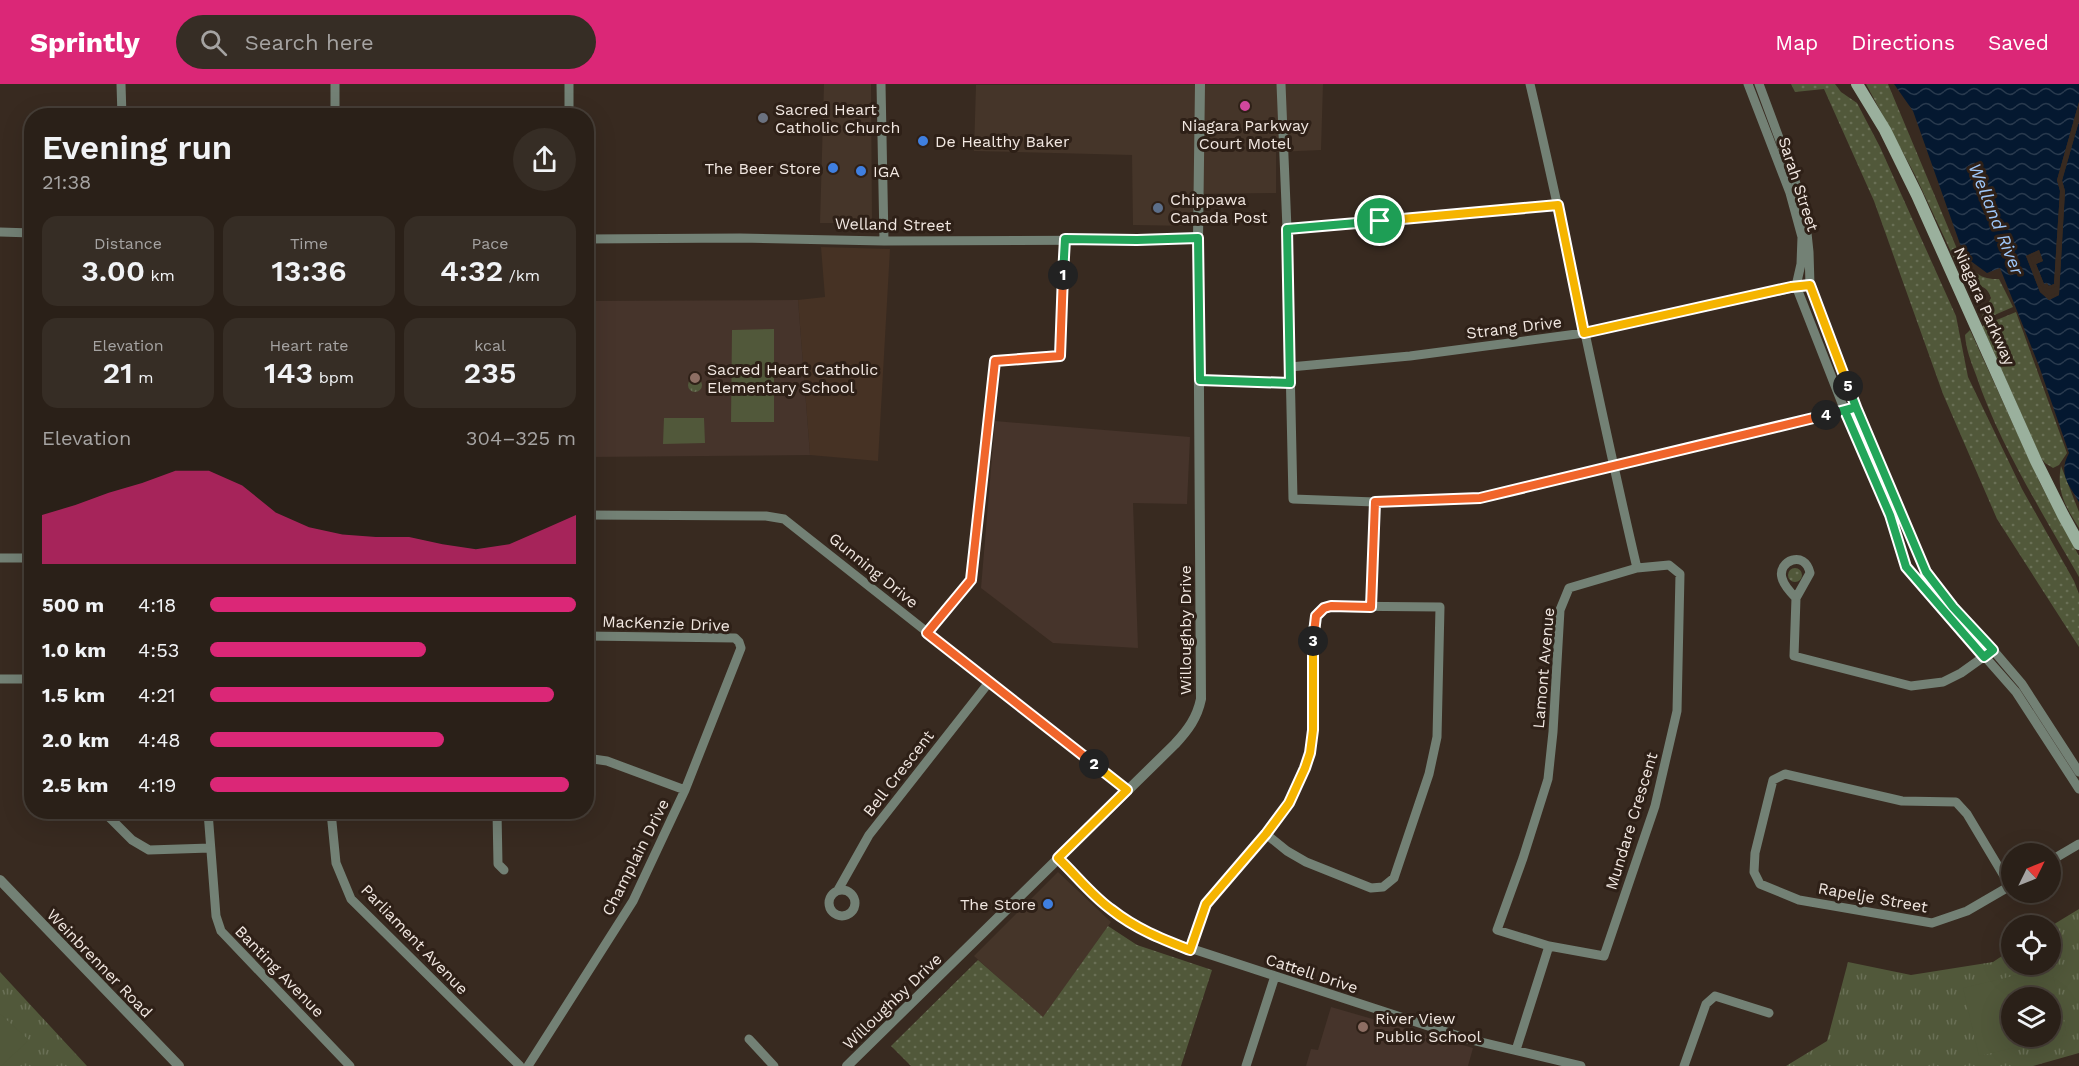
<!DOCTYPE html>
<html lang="en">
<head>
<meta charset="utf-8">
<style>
	body { margin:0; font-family:"Work Sans",sans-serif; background:#362d25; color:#f1f3f6; height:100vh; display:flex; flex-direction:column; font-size:22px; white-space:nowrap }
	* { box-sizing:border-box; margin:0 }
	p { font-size:20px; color:#a5a3a2 }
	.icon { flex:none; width:33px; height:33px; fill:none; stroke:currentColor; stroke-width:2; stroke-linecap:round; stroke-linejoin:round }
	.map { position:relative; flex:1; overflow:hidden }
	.panel { position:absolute; left:24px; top:24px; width:570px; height:711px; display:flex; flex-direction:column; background:#2a2018; border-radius:24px; box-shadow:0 6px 24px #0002,0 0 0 2px #463e37 }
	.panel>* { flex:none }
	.needle { width:39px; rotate:47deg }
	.fabs { position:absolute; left:2001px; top:759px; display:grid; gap:12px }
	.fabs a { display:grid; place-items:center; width:60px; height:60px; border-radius:50%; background:#2a2018; box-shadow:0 6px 24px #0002,0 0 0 2px #463e37; font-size:30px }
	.pin { position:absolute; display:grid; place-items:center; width:51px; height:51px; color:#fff; margin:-26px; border:3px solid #fff; border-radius:50%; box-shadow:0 2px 6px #0007 }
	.km { position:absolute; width:30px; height:30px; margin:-15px; border-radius:50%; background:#222; color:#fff; font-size:16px; line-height:30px; text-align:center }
	.round { display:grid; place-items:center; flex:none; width:63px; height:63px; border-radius:32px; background:#362d25 }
	.headline { display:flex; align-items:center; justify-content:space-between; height:102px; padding:0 18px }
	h1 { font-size:33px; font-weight:600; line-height:45px }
	.stats { display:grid; grid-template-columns:repeat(3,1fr); gap:9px; height:102px; padding:6px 18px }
	.stats div { display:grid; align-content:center; border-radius:15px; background:#362d25; text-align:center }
	.stats b { font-size:30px; font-weight:600 }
	.stats small { font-size:16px; font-weight:400 }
	.stats p { font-size:16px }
	.chart { height:168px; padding:12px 18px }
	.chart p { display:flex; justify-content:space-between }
	.chart svg { width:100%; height:108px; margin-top:6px; fill:#db2777; opacity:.7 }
	ul { padding:0 18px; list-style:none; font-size:20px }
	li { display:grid; grid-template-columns:96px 72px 1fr; align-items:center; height:45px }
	li i { height:15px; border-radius:8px; background:#db2777 }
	header { display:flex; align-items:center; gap:36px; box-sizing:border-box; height:84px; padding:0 30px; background:#db2777; color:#fff }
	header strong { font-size:28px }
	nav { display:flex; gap:33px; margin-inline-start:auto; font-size:21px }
	.search { width:420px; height:54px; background:#362d25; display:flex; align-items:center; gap:15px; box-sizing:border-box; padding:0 21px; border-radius:33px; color:#a5a3a2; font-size:22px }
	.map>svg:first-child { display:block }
	.commercial { fill:#453529 }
	.built { fill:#463224 }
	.education { fill:#46342b }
	.grass { fill:url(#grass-dots) }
	.park { fill:url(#park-tufts); fill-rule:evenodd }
	.pitch { fill:#51583a; fill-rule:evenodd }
	.water { fill:url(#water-waves) }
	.pier { fill:#382a20; fill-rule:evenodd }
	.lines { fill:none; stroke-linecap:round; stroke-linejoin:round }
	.minor { stroke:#738175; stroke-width:9 }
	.tertiary { stroke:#738175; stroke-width:10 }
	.secondary { stroke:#9ab09d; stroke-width:12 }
	.split-1-casing { stroke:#fff; stroke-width:12 }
	.split-2-casing { stroke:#fff; stroke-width:12 }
	.split-3-casing { stroke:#fff; stroke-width:12 }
	.split-4-casing { stroke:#fff; stroke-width:12 }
	.split-5-casing { stroke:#fff; stroke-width:12 }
	.split-6-casing { stroke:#fff; stroke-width:12 }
	.split-1 { stroke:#22a559; stroke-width:8 }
	.split-2 { stroke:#f0652b; stroke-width:8 }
	.split-3 { stroke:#f5b400; stroke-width:8 }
	.split-4 { stroke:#f0652b; stroke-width:8 }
	.split-5 { stroke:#22a559; stroke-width:8 }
	.split-6 { stroke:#f5b400; stroke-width:8 }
	.hotel-dot { fill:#d1479c; stroke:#2e2017; stroke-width:2 }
	.worship-dot { fill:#6b7280; stroke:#2e2017; stroke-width:2 }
	.shop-dot { fill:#3f7fe0; stroke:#2e2017; stroke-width:2 }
	.service-dot { fill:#5c6f8a; stroke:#2e2017; stroke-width:2 }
	.education-dot { fill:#8d6e63; stroke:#2e2017; stroke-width:2 }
	.labels { text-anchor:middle; stroke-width:6; stroke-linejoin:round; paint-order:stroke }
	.poi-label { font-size:16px; fill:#f1e7e1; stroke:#2e2017; text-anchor:start }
	.street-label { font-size:16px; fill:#f1e7e1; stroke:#2e2017 }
	.water-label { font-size:18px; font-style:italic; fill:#9ec7fa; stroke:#2e2017 }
</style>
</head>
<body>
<header>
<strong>Sprintly</strong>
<div class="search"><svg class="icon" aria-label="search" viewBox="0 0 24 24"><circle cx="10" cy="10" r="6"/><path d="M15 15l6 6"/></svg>Search here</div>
<nav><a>Map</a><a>Directions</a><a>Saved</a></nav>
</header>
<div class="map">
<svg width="2079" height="982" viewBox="0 0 2079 982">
	<defs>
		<pattern id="grass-dots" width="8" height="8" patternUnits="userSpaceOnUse" patternTransform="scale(1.5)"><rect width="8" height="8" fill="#51583a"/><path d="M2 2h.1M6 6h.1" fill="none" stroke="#6a7056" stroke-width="1.8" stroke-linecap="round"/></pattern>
		<pattern id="park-tufts" width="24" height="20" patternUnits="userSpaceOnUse" patternTransform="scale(1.5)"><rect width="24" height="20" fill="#51583a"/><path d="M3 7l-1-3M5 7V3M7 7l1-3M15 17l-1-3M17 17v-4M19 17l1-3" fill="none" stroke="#6a7056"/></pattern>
		<pattern id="water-waves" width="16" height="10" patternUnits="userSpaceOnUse" patternTransform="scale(1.5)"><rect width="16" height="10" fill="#041830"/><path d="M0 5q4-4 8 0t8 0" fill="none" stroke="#293a4e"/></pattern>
	</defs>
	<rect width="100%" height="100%" fill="#382a20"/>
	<!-- commercial -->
	<path class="commercial" d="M824 0H871L872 139H820Z
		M1323 0 1321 66 1276 68V109L1192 110 1194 142 1133 141 1132 71 974 67 976 1Z
		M1058 788 1111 838 1043 934 974 872Z"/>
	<!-- built -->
	<path class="built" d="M821 163 890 165 878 377 810 371 798 216 825 213Z"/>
	<!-- education -->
	<path class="education" d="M798 216 810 371 587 373 586 217Z
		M995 337 1190 353 1187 420 1133 419 1138 564 1053 559 981 504Z
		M1331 923 1473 964 1468 982H1306L1311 965 1318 966Z"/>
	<!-- grass -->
	<path class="grass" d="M1791 0H1835L1841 8 1857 19 1880 63 1956 232 1968 293 2022 405 2074 497 2079 510V563L1997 435 1943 310 1874 117 1824 5 1795 8Z
		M1866 0H1888L1960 172C1973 186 1978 196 1999 195L2013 223 1983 236 1981 234 1991 214C1987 200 1978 203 1967 196 1964 194 1963 190 1960 187L1915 91Z
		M2016 228 2067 369 2059 381 2053 384 2045 379 2041 374 1982 242Z
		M1970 246 2040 399 2079 472V493C2042 428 2000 362 1976 291 1971 278 1966 265 1965 251Z
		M2061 382 2079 428V444C2066 423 2056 408 2061 382Z
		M1788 491a7 7 0 1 1 14 0a7 7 0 1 1-14 0Z
		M1108 842 1137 861 1212 886 1181 982H911L891 962 978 876 1043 933Z"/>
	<!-- park -->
	<path class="park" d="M688 301a7 7 0 1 1 14 0a7 7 0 1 1-14 0Z
		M2079 825V969L2033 982H1786L1827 957 1848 878 1911 891 1993 878 2011 866 2012 880H2050L2051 842ZM2012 914H2050V952H2012Z
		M0 888 87 982H0Z"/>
	<!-- pitch -->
	<path class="pitch" d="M774 245V338H731L732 246Z
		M664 334H704L705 359 663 360Z
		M2051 883 2067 951 1979 972 1963 904ZM2012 914H2050V952H2012Z
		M0 930 29 956 1 982H0Z"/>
	<!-- water -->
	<path class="water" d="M1894 0H2079V18L2057 96 2060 107 2054 200 2049 202 2044 200 2036 180 2043 177 2039 166 2026 172 2040 208 2049 216 2059 211 2065 107 2062 97 2079 37V418C2068 400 2058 389 2069 369L2039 282 2000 184 1987 189 1968 175 1960 160 1913 27Z"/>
	<!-- pier -->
	<path class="pier" d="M2079 18V37L2062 96 2065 107 2059 211 2049 216 2040 208 2026 172 2039 166 2043 177 2036 180 2044 200 2047 199 2049 202 2054 200 2060 107 2057 96ZM2037 170 2039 176 2033 181 2041 202 2049 205 2057 202V209L2049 212 2043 206 2030 173Z"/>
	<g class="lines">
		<!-- minor -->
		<path class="minor" d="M121 0 122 32
			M569 0V32
			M881 0 884 157
			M1281 0 1287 145 1293 415 1375 418 1480 414 1856 323
			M1530 0C1568 161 1599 323 1637 484
			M1748 0 1790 109 1802 153 1801 180 1796 202 1845 327 1890 431 1906 483 2016 608 2079 705
			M1759 0 1804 121 1809 168 1810 201 1856 323 1926 488 1953 523 1993 566 2022 600 2079 688
			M335 32V0
			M1287 145 1558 121
			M0 148 32 149
			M586 155 740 154 884 157 1137 156 1198 154
			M1290 283 1410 272 1584 249 1802 202
			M1200 296 1290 299
			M586 431 766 432 784 435 1127 706
			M0 474H32
			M1669 481 1680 490 1677 627 1655 722 1604 872 1549 862 1497 846 1523 774 1548 695 1553 648 1560 526 1569 504 1637 484Z
			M1796 514C1791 509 1784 502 1782 494 1777 477 1805 465 1810 489L1796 514 1794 572 1911 602 1943 598 1961 589 1989 569
			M1371 523 1375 418
			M927 549 971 496 995 277 1060 272 1065 155
			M0 595H32
			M586 674 607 677 685 706
			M104 728 132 756 149 766 210 764
			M208 728 216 832 221 847 350 982
			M331 728 336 779 351 815 520 982
			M497 728 498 780 504 786
			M1058 774 1111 826 1153 852 1468 955 1581 982
			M2050 777 2079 760
			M2010 802 1967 730 1956 718 1902 717 1785 690 1773 696 1755 769 1754 788 1760 800 1799 816 1932 839 1967 827 2010 802 2012 801
			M829 819a13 13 0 1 1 26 0a13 13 0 1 1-26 0Z
			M838 806 869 751 990 597
			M1190 866 1206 820 1266 750 1289 719 1305 684 1310 669 1313 646V543L1318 528 1331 522 1440 523 1437 653 1429 690 1394 794 1383 803 1371 804 1306 778 1287 767 1266 750
			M749 955 774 982
			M1516 966 1549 862
			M528 982 633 817 685 706 741 564 739 558 735 554 586 552
			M1246 982 1275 892
			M1684 982 1706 920 1715 912 1769 929"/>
		<!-- tertiary -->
		<path class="tertiary" d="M0 796 179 982
			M847 982 1175 660C1188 646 1197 634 1201 615L1198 154 1200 0"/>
		<!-- secondary -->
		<path class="secondary" d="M1857 0 1885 46 1917 111 2036 377 2063 431 2079 460"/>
	</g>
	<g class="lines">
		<defs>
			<path id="split-1" d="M1063 191 1065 155 1137 156 1198 154 1200 296 1290 299 1287 145 1380 137"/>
			<path id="split-2" d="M1063 191 1060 272 995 277 971 496 927 549 1094 680"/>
			<path id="split-3" d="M1094 680 1127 706 1058 774C1076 791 1092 812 1112 826 1136 845 1162 855 1190 866L1206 820 1266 750 1289 719 1305 684 1310 669 1313 646V557"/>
			<path id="split-4" d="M1313 557 1316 532 1324 524 1331 522 1371 523 1375 418 1480 414 1826 331"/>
			<path id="split-5" d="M1826 331 1856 323 1926 488 1953 523 1993 566 1984 573 1906 483 1890 431 1845 327 1856 323 1848 302"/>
			<path id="split-6" d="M1380 137 1558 121 1584 249 1791 203 1810 201 1848 302"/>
		</defs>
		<!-- split-1 casing -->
		<use href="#split-1" class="split-1-casing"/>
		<!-- split-2 casing -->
		<use href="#split-2" class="split-2-casing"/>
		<!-- split-3 casing -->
		<use href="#split-3" class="split-3-casing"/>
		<!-- split-4 casing -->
		<use href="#split-4" class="split-4-casing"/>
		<!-- split-5 casing -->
		<use href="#split-5" class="split-5-casing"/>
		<!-- split-6 casing -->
		<use href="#split-6" class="split-6-casing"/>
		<!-- split-1 -->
		<use href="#split-1" class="split-1"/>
		<!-- split-2 -->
		<use href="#split-2" class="split-2"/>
		<!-- split-3 -->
		<use href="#split-3" class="split-3"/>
		<!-- split-4 -->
		<use href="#split-4" class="split-4"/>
		<!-- split-5 -->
		<use href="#split-5" class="split-5"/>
		<!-- split-6 -->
		<use href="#split-6" class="split-6"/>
	</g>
	<!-- markers -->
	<circle class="hotel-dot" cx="1245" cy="22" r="6"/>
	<circle class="worship-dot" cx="763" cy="34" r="6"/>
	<g class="shop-dot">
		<circle cx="923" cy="57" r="6"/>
		<circle cx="833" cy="84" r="6"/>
		<circle cx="861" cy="87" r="6"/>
		<circle cx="1048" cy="820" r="6"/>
	</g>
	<circle class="service-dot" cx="1158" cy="124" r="6"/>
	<g class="education-dot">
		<circle cx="695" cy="294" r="6"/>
		<circle cx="1363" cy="943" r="6"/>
	</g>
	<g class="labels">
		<!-- poi labels -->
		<g class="poi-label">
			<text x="775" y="31">Sacred Heart<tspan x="775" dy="18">Catholic Church</tspan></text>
			<text x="1245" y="47" text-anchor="middle">Niagara Parkway<tspan x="1245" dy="18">Court Motel</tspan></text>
			<text x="935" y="63">De Healthy Baker</text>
			<text x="821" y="90" text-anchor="end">The Beer Store</text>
			<text x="873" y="93">IGA</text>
			<text x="1170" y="121">Chippawa<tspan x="1170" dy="18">Canada Post</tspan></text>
			<text x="707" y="291">Sacred Heart Catholic<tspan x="707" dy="18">Elementary School</tspan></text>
			<text x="1036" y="826" text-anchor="end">The Store</text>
			<text x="1375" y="940">River View<tspan x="1375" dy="18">Public School</tspan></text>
		</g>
		<!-- street labels -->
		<g class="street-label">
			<text transform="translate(1799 100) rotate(72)" y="6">Sarah Street</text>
			<text transform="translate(893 140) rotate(1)" y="6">Welland Street</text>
			<text transform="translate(1985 222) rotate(66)" y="6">Niagara Parkway</text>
			<text transform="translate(1514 243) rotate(-7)" y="6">Strang Drive</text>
			<text transform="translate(874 486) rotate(39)" y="6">Gunning Drive</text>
			<text transform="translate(666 539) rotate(2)" y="6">MacKenzie Drive</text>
			<text transform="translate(1185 546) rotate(-90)" y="6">Willoughby Drive</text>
			<text transform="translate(1543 584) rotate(-85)" y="6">Lamont Avenue</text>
			<text transform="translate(898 689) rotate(-52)" y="6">Bell Crescent</text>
			<text transform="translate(1631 737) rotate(-73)" y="6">Mundare Crescent</text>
			<text transform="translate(635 773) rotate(-63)" y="6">Champlain Drive</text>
			<text transform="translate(1873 813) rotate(10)" y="6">Rapelje Street</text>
			<text transform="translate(415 855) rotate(46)" y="6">Parliament Avenue</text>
			<text transform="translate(100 879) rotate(46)" y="6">Weinbrenner Road</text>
			<text transform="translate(280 887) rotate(46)" y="6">Banting Avenue</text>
			<text transform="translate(1312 889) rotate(18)" y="6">Cattell Drive</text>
			<text transform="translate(892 917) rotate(-44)" y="6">Willoughby Drive</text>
		</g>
		<!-- water labels -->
		<g class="water-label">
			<text transform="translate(1996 135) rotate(68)" y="6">Welland River</text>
		</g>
	</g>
</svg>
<div class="fabs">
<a><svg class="needle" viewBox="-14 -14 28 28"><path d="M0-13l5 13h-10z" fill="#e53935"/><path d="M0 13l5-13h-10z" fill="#a5a3a2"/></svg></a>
<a><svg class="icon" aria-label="locate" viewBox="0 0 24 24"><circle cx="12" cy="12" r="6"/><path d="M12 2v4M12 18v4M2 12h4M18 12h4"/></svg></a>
<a><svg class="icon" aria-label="layers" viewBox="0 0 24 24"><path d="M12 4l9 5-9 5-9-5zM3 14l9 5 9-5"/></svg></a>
</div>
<div class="pin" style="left:1380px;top:137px;background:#1e9e55"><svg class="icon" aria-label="arrive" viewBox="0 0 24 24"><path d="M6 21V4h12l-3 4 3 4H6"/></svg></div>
<b class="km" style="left:1063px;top:191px">1</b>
<b class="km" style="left:1094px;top:680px">2</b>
<b class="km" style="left:1313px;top:557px">3</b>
<b class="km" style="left:1826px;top:331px">4</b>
<b class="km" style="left:1848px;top:302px">5</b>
<section class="panel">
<div class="headline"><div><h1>Evening run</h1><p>21:38</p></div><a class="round"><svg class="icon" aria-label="share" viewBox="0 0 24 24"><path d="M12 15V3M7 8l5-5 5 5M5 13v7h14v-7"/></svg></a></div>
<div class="stats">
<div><p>Distance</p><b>3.00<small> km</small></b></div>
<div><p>Time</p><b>13:36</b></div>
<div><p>Pace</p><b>4:32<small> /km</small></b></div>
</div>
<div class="stats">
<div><p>Elevation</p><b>21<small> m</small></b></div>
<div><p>Heart rate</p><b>143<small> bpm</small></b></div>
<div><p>kcal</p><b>235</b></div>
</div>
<div class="chart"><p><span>Elevation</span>304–325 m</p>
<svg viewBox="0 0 160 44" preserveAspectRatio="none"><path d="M0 44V24L10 20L20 15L30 11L40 6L50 6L60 12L70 23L80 29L90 32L100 33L110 33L120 36L130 38L140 36L150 30L160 24V44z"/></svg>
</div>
<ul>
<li><b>500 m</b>4:18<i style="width:100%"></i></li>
<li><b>1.0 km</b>4:53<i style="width:59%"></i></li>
<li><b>1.5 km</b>4:21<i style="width:94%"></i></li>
<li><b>2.0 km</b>4:48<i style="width:64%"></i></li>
<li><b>2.5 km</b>4:19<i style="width:98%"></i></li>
</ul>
</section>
</div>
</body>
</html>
